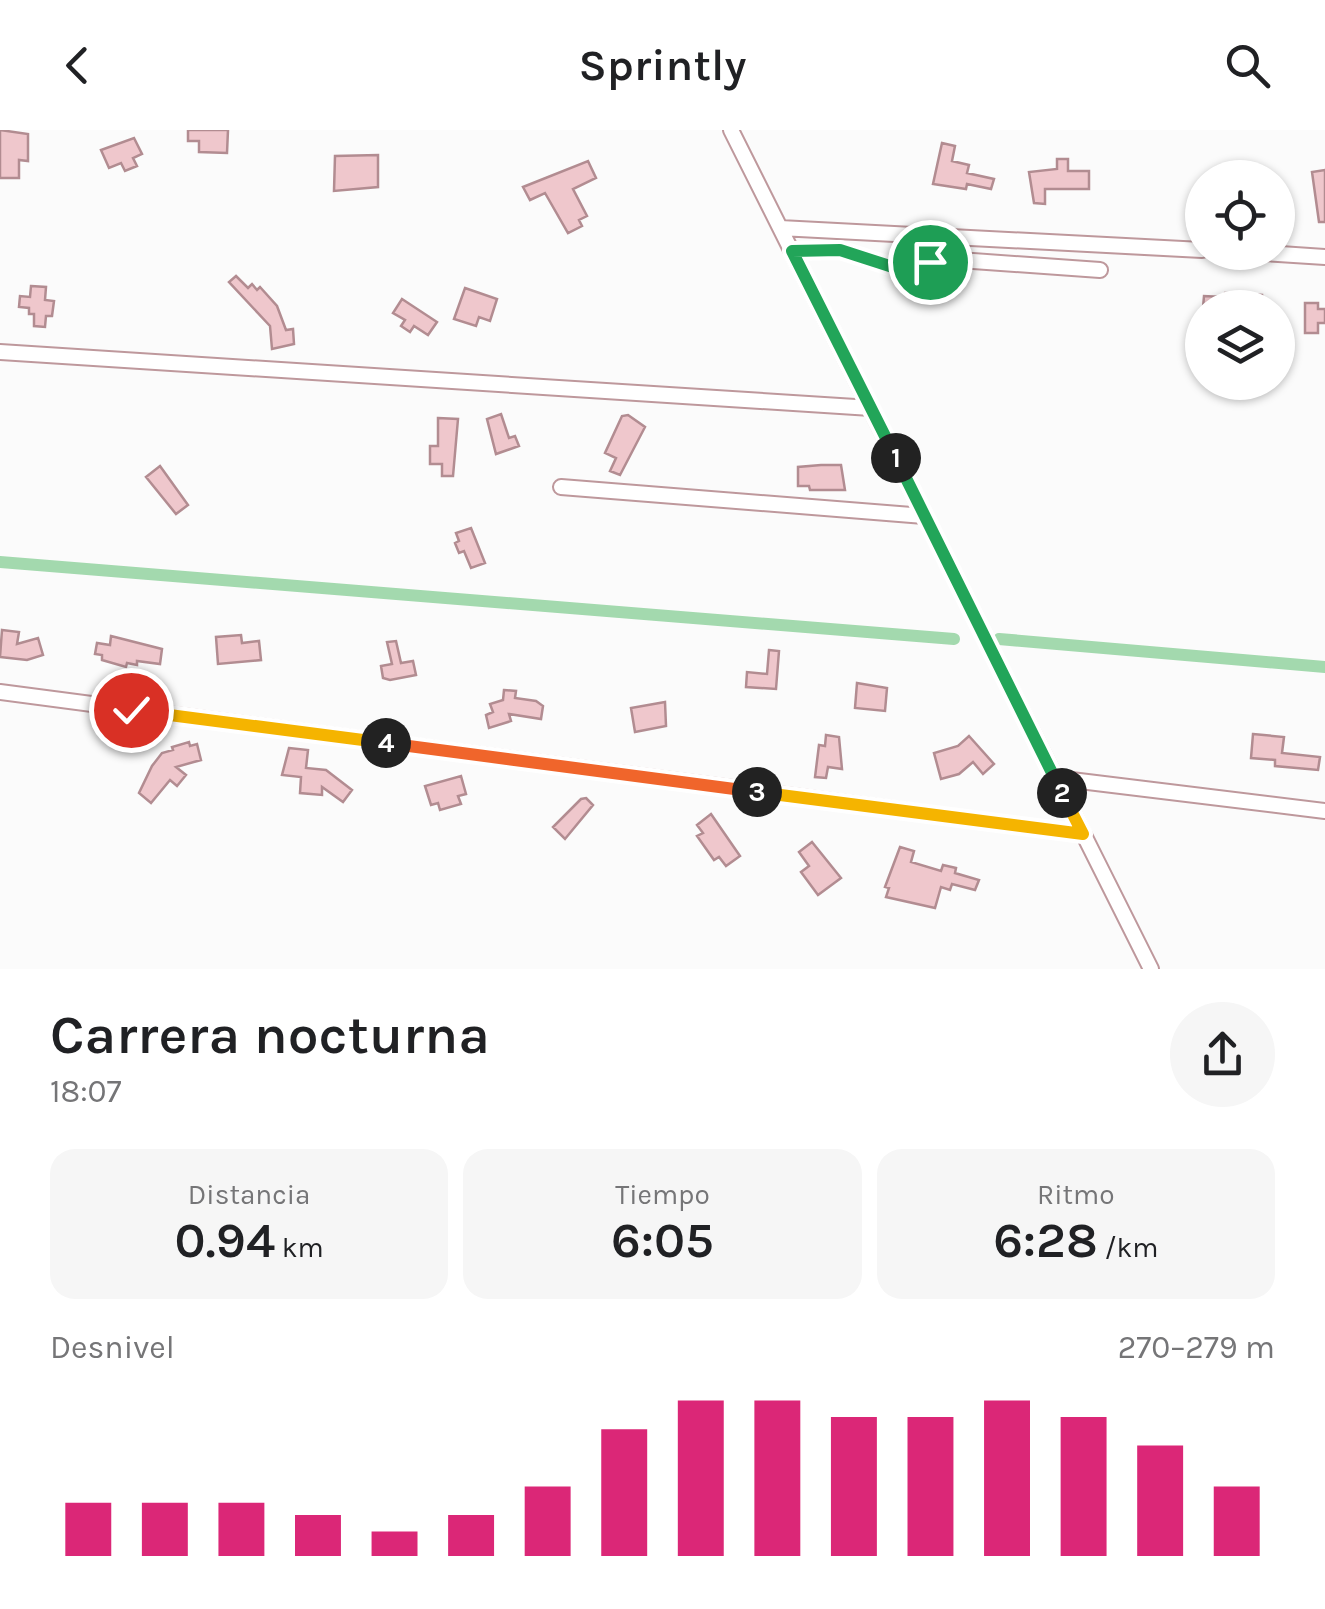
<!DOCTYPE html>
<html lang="es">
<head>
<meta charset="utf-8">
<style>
	body { margin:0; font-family:Karla,sans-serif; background:#f6f6f6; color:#202124; height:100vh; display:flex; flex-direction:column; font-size:38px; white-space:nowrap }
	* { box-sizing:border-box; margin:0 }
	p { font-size:32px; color:#757577 }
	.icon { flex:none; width:55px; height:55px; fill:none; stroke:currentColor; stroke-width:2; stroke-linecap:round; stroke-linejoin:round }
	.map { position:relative; height:839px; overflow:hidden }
	.side { display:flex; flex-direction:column; background:#fff; flex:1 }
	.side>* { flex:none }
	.tools { position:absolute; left:1185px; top:30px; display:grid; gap:20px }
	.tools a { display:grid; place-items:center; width:110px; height:110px; border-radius:50%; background:#fff; box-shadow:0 2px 8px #0004; font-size:50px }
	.pin { position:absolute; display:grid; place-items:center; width:85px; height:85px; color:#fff; margin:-42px; border:5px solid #fff; border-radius:50%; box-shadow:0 2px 10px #0007 }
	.km { position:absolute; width:50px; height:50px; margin:-25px; border-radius:50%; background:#222; color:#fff; font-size:28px; line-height:50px; text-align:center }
	.round { display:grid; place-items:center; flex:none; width:105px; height:105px; border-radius:52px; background:#f6f6f6 }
	.headline { display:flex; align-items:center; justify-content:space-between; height:170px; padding:0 50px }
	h1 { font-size:55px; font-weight:600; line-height:75px }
	.stats { display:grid; grid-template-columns:repeat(3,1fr); gap:15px; height:170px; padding:10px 50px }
	.stats div { display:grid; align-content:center; border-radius:25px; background:#f6f6f6; text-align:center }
	.stats b { font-size:50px; font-weight:600 }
	.stats small { font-size:28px; font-weight:400 }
	.stats p { font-size:28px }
	.chart { height:280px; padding:20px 50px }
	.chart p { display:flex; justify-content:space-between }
	.chart svg { width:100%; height:180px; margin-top:10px; stroke:#db2777; stroke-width:6 }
	header { display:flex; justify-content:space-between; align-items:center; height:130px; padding:0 50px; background:#fff; font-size:45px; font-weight:600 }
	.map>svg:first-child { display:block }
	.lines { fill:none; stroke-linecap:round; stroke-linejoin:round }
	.canal { stroke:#a3d9ae; stroke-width:12 }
	.building { fill:#efc7cc; stroke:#b28c91; stroke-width:2.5 }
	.minor-casing { stroke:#be989c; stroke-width:18 }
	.minor { stroke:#fff; stroke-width:14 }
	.split-1-casing { stroke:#fff; stroke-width:20 }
	.split-2-casing { stroke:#fff; stroke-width:20 }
	.split-3-casing { stroke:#fff; stroke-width:20 }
	.split-4-casing { stroke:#fff; stroke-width:20 }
	.split-5-casing { stroke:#fff; stroke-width:20 }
	.split-1 { stroke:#22a559; stroke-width:12 }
	.split-2 { stroke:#22a559; stroke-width:12 }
	.split-3 { stroke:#f5b400; stroke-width:12 }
	.split-4 { stroke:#f0652b; stroke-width:12 }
	.split-5 { stroke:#f5b400; stroke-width:12 }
</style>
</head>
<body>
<header><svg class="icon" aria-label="back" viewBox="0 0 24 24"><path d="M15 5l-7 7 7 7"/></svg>Sprintly<svg class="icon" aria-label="search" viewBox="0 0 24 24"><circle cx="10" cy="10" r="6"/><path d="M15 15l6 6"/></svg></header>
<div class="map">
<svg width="1325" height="839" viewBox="0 0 1325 839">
	<rect width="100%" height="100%" fill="#fbfbfb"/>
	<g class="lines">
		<!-- canal -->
		<path class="canal" d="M0 432 954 509
			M999 509 1325 537"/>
	</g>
	<!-- building -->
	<path class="building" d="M0 0 28 4V31L19 30V48H0Z
		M188 0H228L227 23 199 22V11H188Z
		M134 8 142 24 133 28 137 36 125 41 121 33 109 38 101 20Z
		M942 13 955 16 952 31 969 35 967 43 994 49 991 59 967 54 966 59 933 54Z
		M378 25V57L334 61 335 26Z
		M1057 29H1068V41H1089V59H1045V74L1034 73 1029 42 1057 39Z
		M588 31 596 48 573 59 587 86 579 90 582 96 568 103 545 63 530 70 523 57Z
		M1325 40V92H1319L1312 42Z
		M236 146 248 158 252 154 257 160 260 157 277 176 286 200 293 199 294 214 272 219 270 196 229 152Z
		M31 156 46 157 45 170 54 171 52 186H46L45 197 34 196V184H29V178L19 177 20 166 30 167Z
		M465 158 497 169 490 191 479 187 476 196 454 189Z
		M1225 163 1262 165V178H1203L1204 166 1224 167Z
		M402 169 437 192 428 205 414 196 410 202 401 196 405 190 393 183Z
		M1305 173H1318V179H1325V193H1318V203H1305Z
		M501 284 509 308 515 306 519 316 496 324 487 289Z
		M628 285 645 297 620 345 610 341 616 328 605 323 622 286Z
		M438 288 458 289 453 346H442V334H430V316H438Z
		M821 335H841L845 360H810L809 356H798V337Z
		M160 336 188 375 176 384 146 347Z
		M471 398 485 433 471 438 464 421 459 423 455 413 459 411 456 403Z
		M2 500 19 502 17 514 38 508 43 525 27 530 0 527Z
		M241 505 242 513 259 511 261 530 218 534 216 507Z
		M111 506 162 519 160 534 137 531V535L127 533 126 537 102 530V525L95 524 97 513 110 515Z
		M396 511 401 533 413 531 416 545 390 550 383 548 381 536 392 534 387 512Z
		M769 520 779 521 776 559 746 557 747 542 767 544Z
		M857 553 887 558 885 581 855 578Z
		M504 560 516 561 515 568 536 571 543 576 541 589 509 584 511 591 489 598 486 585 493 582 490 574 503 570Z
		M665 572 666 596 635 602 631 578Z
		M1253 604 1284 607 1282 623 1320 627 1318 640 1275 636V630L1251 628Z
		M826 605 839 607 842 639 828 637 826 648 815 647 819 615 825 616Z
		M969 606 994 634 983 644 973 632 959 644 941 649 934 623 958 616Z
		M189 612 190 616 197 614 201 630 176 637 186 645 177 656 170 650 151 673 139 663 152 636 162 623 173 620 172 617Z
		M289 618 308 620 306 638 326 640 352 660 343 672 322 657V665L300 663 301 647 282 645Z
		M461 646 466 664 458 666 461 674 440 680 438 673 431 675 425 656Z
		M586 668 593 675 565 709 553 697 581 669Z
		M711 684 740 726 726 736 719 727 714 730 697 706 703 703 697 695Z
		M812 712 841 748 818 765 801 742 809 736 799 722Z
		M900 717 914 721 911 732 941 741 943 735 956 738 955 743 979 750 975 760 952 754 950 760 941 757 935 778 886 767 889 758 885 757Z"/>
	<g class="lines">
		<defs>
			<path id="minor" d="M731 0 1151 839
				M780 98 1202 120
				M792 121 840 120 902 140 945 129 1100 140
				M1249 122 1325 127
				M0 222 871 278
				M561 357 924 386
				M0 562 1083 704
				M1055 648 1325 681"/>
		</defs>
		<!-- minor casing -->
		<use href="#minor" class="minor-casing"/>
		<!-- minor -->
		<use href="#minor" class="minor"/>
	</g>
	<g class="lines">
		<defs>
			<path id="split-1" d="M896 328 792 121 840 120 902 140 930 132"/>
			<path id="split-2" d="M896 328 1062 663"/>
			<path id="split-3" d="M757 662 1083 704 1062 663"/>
			<path id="split-4" d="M386 613 757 662"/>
			<path id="split-5" d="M131 580 386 613"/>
		</defs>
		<!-- split-1 casing -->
		<use href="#split-1" class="split-1-casing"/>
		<!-- split-2 casing -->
		<use href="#split-2" class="split-2-casing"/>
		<!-- split-3 casing -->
		<use href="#split-3" class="split-3-casing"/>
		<!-- split-4 casing -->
		<use href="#split-4" class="split-4-casing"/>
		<!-- split-5 casing -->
		<use href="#split-5" class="split-5-casing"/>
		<!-- split-1 -->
		<use href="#split-1" class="split-1"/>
		<!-- split-2 -->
		<use href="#split-2" class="split-2"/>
		<!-- split-3 -->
		<use href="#split-3" class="split-3"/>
		<!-- split-4 -->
		<use href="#split-4" class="split-4"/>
		<!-- split-5 -->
		<use href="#split-5" class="split-5"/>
	</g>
</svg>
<div class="tools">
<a><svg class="icon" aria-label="locate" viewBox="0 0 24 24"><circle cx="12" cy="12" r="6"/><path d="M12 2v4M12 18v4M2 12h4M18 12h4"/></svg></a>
<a><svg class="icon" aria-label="layers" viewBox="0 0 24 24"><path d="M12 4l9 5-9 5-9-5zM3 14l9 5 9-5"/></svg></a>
</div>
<div class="pin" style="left:930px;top:132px;background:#1e9e55"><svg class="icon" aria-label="arrive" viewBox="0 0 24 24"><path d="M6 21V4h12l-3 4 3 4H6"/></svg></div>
<div class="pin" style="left:131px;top:580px;background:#d93025"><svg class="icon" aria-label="check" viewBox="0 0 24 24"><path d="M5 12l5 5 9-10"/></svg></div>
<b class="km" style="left:896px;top:328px">1</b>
<b class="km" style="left:1062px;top:663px">2</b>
<b class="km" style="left:757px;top:662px">3</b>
<b class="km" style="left:386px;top:613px">4</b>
</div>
<section class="side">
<div class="headline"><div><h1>Carrera nocturna</h1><p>18:07</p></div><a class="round"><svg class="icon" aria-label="share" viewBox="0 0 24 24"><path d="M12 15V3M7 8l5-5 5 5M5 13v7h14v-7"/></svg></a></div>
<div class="stats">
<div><p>Distancia</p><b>0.94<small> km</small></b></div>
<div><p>Tiempo</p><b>6:05</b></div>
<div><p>Ritmo</p><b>6:28<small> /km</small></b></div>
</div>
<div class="chart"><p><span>Desnivel</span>270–279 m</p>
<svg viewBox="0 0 160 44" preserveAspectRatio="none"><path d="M5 44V31M15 44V31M25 44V31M35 44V34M45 44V38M55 44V34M65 44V27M75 44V13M85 44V6M95 44V6M105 44V10M115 44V10M125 44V6M135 44V10M145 44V17M155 44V27"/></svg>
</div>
</section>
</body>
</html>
